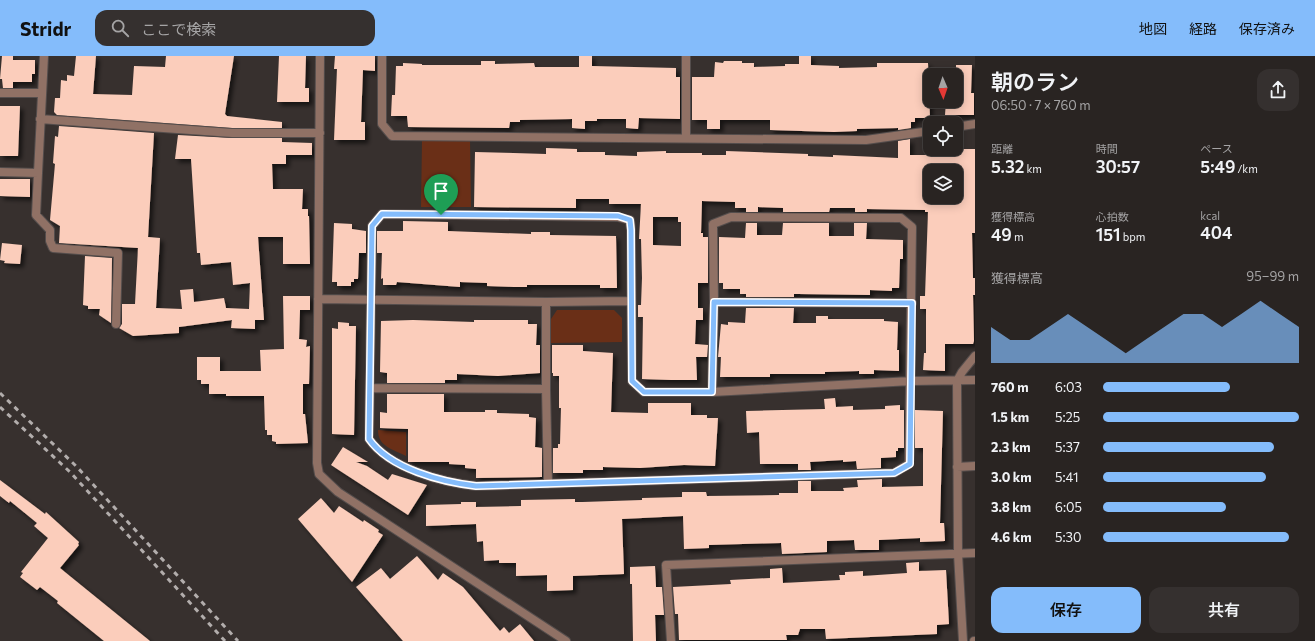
<!DOCTYPE html>
<html lang="ja">
<head>
<meta charset="utf-8">
<style>
	body { margin:0; font-family:Commissioner,"Noto Sans JP",sans-serif; background:#35302f; color:#f1f3f6; height:100vh; display:flex; flex-direction:column; font-size:15px; white-space:nowrap }
	* { box-sizing:border-box; margin:0 }
	p { font-size:13px; color:#a5a4a5 }
	.icon { flex:none; width:22px; height:22px; fill:none; stroke:currentColor; stroke-width:2; stroke-linecap:round; stroke-linejoin:round }
	.map { position:relative; flex:1; overflow:hidden }
	.drawer { display:flex; flex-direction:column; background:#292422; width:340px }
	.drawer>* { flex:none }
	.needle { width:26px; rotate:178deg }
	.controls { position:absolute; left:923px; top:12px; display:grid; gap:8px }
	.controls a { display:grid; place-items:center; width:40px; height:40px; border-radius:8px; background:#292422; box-shadow:0 2px 10px #0003,0 0 0 1px #454140; font-size:20px }
	.pin { position:absolute; display:grid; place-items:center; width:34px; height:34px; color:#fff; margin:-41px -17px; border-radius:50% 50% 50% 0; rotate:-45deg; box-shadow:0 0 4px #0007 }
	.pin .icon { rotate:45deg }
	.round { display:grid; place-items:center; flex:none; width:42px; height:42px; border-radius:12px; background:#35302f }
	.head { display:flex; align-items:center; justify-content:space-between; height:68px; padding:0 16px }
	h1 { font-size:22px; font-weight:600; line-height:30px }
	.stats { display:grid; grid-template-columns:repeat(3,1fr); gap:6px; height:68px; padding:4px 16px }
	.stats div { display:grid; align-content:center }
	.stats b { font-size:17px; font-weight:600 }
	.stats small { font-size:11px; font-weight:400 }
	.stats p { font-size:11px }
	.chart { height:112px; padding:8px 16px }
	.chart p { display:flex; justify-content:space-between }
	.chart svg { width:100%; height:72px; margin-top:4px; fill:#84bcfb; opacity:.7 }
	.button { display:flex; gap:8px; margin-top:auto; padding:8px 16px }
	.button a { flex:1; height:46px; border-radius:12px; background:#84bcfb; color:#111; font-size:16px; font-weight:600; line-height:46px; text-align:center }
	.button a+a { background:#35302f; color:#f1f3f6 }
	ul { padding:0 16px; list-style:none; font-size:13px }
	li { display:grid; grid-template-columns:64px 48px 1fr; align-items:center; height:30px }
	li i { height:10px; border-radius:5px; background:#84bcfb }
	header { display:flex; align-items:center; gap:24px; box-sizing:border-box; height:56px; padding:0 20px; background:#84bcfb; color:#111 }
	header strong { font-size:19px }
	nav { display:flex; gap:22px; margin-inline-start:auto; font-size:14px }
	.search { width:280px; height:36px; background:#35302f; display:flex; align-items:center; gap:10px; box-sizing:border-box; padding:0 14px; border-radius:12px; color:#a5a4a5; font-size:15px }
	main { display:flex; flex:1; min-height:0 }
	.map>svg:first-child { display:block }
	.green { fill:#6a2f17 }
	.building { fill:#fbcdbb; fill-rule:evenodd; filter:url(#shadow) }
	.lines { fill:none; stroke-linecap:round; stroke-linejoin:round }
	.minor-casing { stroke:#544d4c; stroke-width:10 }
	.minor { stroke:#907165; stroke-width:8 }
	.rail { stroke:#b2adac; stroke-width:3; stroke-dasharray:5 5; stroke-linecap:butt }
	.route-casing { stroke:#fff; stroke-width:8 }
	.route { stroke:#84bcfb; stroke-width:5 }
</style>
</head>
<body>
<header>
<strong>Stridr</strong>
<div class="search"><svg class="icon" aria-label="search" viewBox="0 0 24 24"><circle cx="10" cy="10" r="6"/><path d="M15 15l6 6"/></svg>ここで検索</div>
<nav><a>地図</a><a>経路</a><a>保存済み</a></nav>
</header>
<main>
<div class="map">
<svg width="975" height="585" viewBox="0 0 975 585">
	<defs>
		<filter id="shadow"><feDropShadow dx="3.5" dy="3.5" stdDeviation="2" flood-color="#0009"/></filter>
	</defs>
	<rect width="100%" height="100%" fill="#37302e"/>
	<!-- green -->
	<path class="green" d="M470 83 471 151H421L422 84Z
		M557 254H614L622 262V286L551 287V263Z
		M378 374 406 376V400C393 393 378 391 378 374Z"/>
	<!-- building -->
	<path class="building" d="M2 0H13V4H35V18H32V26H13V32H3L2 23H0Z
		M76 0H96L93 38 132 39 134 10 165 11 166 0H234L225 58 227 60 282 66V72H232L57 59 54 56 55 42H60L61 24 67 25V19L74 20Z
		M279 0H306L305 32H309V46H277Z
		M335 0H375V15L363 14 361 66H365V84H334L337 13H334Z
		M579 0H592V10L676 12V21H680V63L639 62 638 73 626 72V63H597V65H585V73L572 72V63L520 64V66H510L509 72 408 71 407 60H391L392 39H395L396 10H403V7L422 8V9H481V5H495V8L534 7 535 11H579Z
		M799 0H811V9L839 10V12L877 11V7H928L930 62H915V66H911V72L898 74V72L857 73V75L834 76 770 74V64H720V73H707V64H692V21H714L715 6 723 7 724 5H742V7H754V11L785 10V8H799Z
		M956 9H972L971 37H974V59H945L946 45H956Z
		M0 50H20L18 100H0Z
		M59 70 154 77 148 181 160 182 156 252 182 253 180 234 193 233 194 246 224 242 226 252 249 253 250 227 233 229 231 206 201 209 200 197H197L191 103H175L178 79 232 82H282V86L312 87V99H286V108H272L273 133H303L302 153H308V160H309L310 208H283V181H258L264 264H255V273L231 272 232 264 179 271V277L133 280 119 272 122 268V248H135L138 192 59 187 60 170 50 164 55 108 53 107 55 80 58 81Z
		M910 83V99H935V93H975V177H972L973 222H975V239H973L974 285 973 288H945V315L923 314 924 297H926V253H920V240H925L928 156H925V154L867 153V156H855V152H830L829 156H783V152L758 151V156H746V152H735V146L702 145 701 177H703V181H708V227H698V252H703V264H696L695 288 708 289 707 301H696L697 324H671L642 323 643 261H638V249H641L642 222 641 183H639L641 148H609V143H576V152L474 151 475 96 546 98V92L577 93V96H605V99L637 100V96L666 95V97H702V99H726V95L808 98V100L833 101V99L898 102V85ZM930 115H956V141H930ZM653 161H678V166H681V190L653 189Z
		M0 123H30V141L0 140Z
		M403 165 448 166V175L531 178V176H550V179L616 180 617 232H600V229H527V231H514L487 230V227L460 226V231L397 226 396 229H383V222L381 223 382 197H377V175H403Z
		M334 167 352 168V173L366 175V197H359L358 223H354V226H351V230H337V226H332Z
		M746 167H757V179H782L783 167H829V180H854V167H867L866 183 903 184V203H900L899 232H892V235L870 234V239L799 238H794V241H746V238H740V233H723V227H719V181L745 182Z
		M2 187 22 189 20 208 4 207 5 205 0 204Z
		M85 200 112 202 111 267 99 259 100 253H88V250L83 249Z
		M283 240H310V254H300L299 283 307 284 306 291 310 290 309 328H303V358H305L308 387 276 388V386L272 385V379H267V374H265L264 340H226V338H209V328H201V324H197V301H220V315H261L260 294 284 293Z
		M746 252H794L793 267H816V260H828V263H884V265L898 266 897 294H899V315L874 314V318H859V315L825 316V318H770V321H720L721 301H718L721 268 728 269V266L745 267Z
		M413 264 474 266V264H528V268H537L536 289H540V317L498 320 457 318V324H445V327H387V317L380 316 381 265Z
		M338 266 349 267V270H356L354 379 332 378V272L338 273Z
		M552 289H583V295L613 297 611 356 648 357V347H691V359H707V362H718L715 410 684 409 640 412 603 411V414H583V417H553V392H558V388H560L561 352H559V320H553V317H552Z
		M387 338H444V356H485V354H497V357L529 358V361L536 362 535 391 542 392V421L476 422V413L465 412V409L449 408V406H408V373L380 372V356L387 357Z
		M835 342 836 351 853 350V354L885 353V350L900 349V354H904V392H898V395H896V401L881 402V412L857 413 856 405 843 406V404L810 406 811 414H798V408H760L759 376 747 377 746 355 825 353 824 343Z
		M915 354 943 355 940 467H944L945 485 920 486V482L879 484V494H855L854 484 827 485V496L782 498 781 487 709 489V492L684 493 683 460 622 463 624 518 573 520V534L547 535V519L516 520V507H499V504L484 505 483 485 477 486 476 468 426 470V449L461 448V446H476V451L521 450V444L575 443V446H583L642 444V442L682 441V436H706L707 440 779 439V437H798V425H811V435H844L843 432 858 431 857 424 882 423V431L923 430V392H915Z
		M343 391 368 406H356L367 410 388 424 392 418 427 429 408 459 331 409Z
		M0 424 45 458 46 456 79 486 78 488 79 489 60 512 150 585H104L57 547 58 545 40 531 37 534 20 521 23 517 21 516 48 482 34 470 37 467 10 445 9 447 0 440Z
		M321 442 334 457 339 450 363 466 364 464 379 474 378 476 383 479 352 526 298 463Z
		M417 500 438 524 443 517 463 531 500 575 504 571 509 577 520 568 534 585H403L356 531 381 512 390 523Z
		M919 506V515L946 514 949 568 937 569V578L826 583 825 573H800L798 579H786L787 584H679L678 558H675L673 531 731 528 730 524 770 522V513L782 512 783 527 840 524 839 519H845V516L863 515V520L907 517 906 507Z
		M655 510 656 531H662L664 559H655L656 585H633L632 528H630V511Z"/>
	<g class="lines">
		<defs>
			<path id="minor" d="M320 0 317 407 319 418 338 436 566 585
				M382 0V68L392 80 866 84 930 75
				M0 37H41
				M40 63 232 77H320
				M956 71 975 68
				M686 81V0
				M0 116 38 117 44 0
				M38 117 36 159 50 174V185L53 192 118 197 116 268
				M318 243 546 246 630 245
				M546 246V333L548 428
				M714 246 912 247
				M370 332 546 333
				M712 336 714 246 713 168 731 161 901 162 912 171 909 408 894 417 476 430C442 426 390 413 369 383L372 170 382 158 618 161 630 164 631 174 632 325 644 336H712L911 325 975 324
				M957 411 975 410
				M671 585 666 509 975 497
				M963 585 958 498 957 325 962 316 975 300
				M974 585H975"/>
		</defs>
		<!-- minor casing -->
		<use href="#minor" class="minor-casing"/>
		<!-- minor -->
		<use href="#minor" class="minor"/>
		<!-- rail -->
		<path class="rail" d="M0 337 76 410 238 585
			M0 351 70 416 225 585"/>
	</g>
	<g class="lines">
		<defs>
			<path id="route" d="M382 158 618 160 630 164 631 174 632 325 644 336H712L714 246 912 247 910 408 894 417 476 430C442 426 390 413 369 383L372 170Z"/>
		</defs>
		<!-- route casing -->
		<use href="#route" class="route-casing"/>
		<!-- route -->
		<use href="#route" class="route"/>
	</g>
</svg>
<div class="controls">
<a><svg class="needle" viewBox="-14 -14 28 28"><path d="M0-13l5 13h-10z" fill="#e53935"/><path d="M0 13l5-13h-10z" fill="#a5a4a5"/></svg></a>
<a><svg class="icon" aria-label="locate" viewBox="0 0 24 24"><circle cx="12" cy="12" r="6"/><path d="M12 2v4M12 18v4M2 12h4M18 12h4"/></svg></a>
<a><svg class="icon" aria-label="layers" viewBox="0 0 24 24"><path d="M12 4l9 5-9 5-9-5zM3 14l9 5 9-5"/></svg></a>
</div>
<div class="pin" style="left:441px;top:159px;background:#1e9e55"><svg class="icon" aria-label="arrive" viewBox="0 0 24 24"><path d="M6 21V4h12l-3 4 3 4H6"/></svg></div>
</div>
<section class="drawer">
<div class="head"><div><h1>朝のラン</h1><p>06:50 · 7 × 760 m</p></div><a class="round"><svg class="icon" aria-label="share" viewBox="0 0 24 24"><path d="M12 15V3M7 8l5-5 5 5M5 13v7h14v-7"/></svg></a></div>
<div class="stats">
<div><p>距離</p><b>5.32<small> km</small></b></div>
<div><p>時間</p><b>30:57</b></div>
<div><p>ペース</p><b>5:49<small> /km</small></b></div>
</div>
<div class="stats">
<div><p>獲得標高</p><b>49<small> m</small></b></div>
<div><p>心拍数</p><b>151<small> bpm</small></b></div>
<div><p>kcal</p><b>404</b></div>
</div>
<div class="chart"><p><span>獲得標高</span>95–99 m</p>
<svg viewBox="0 0 160 44" preserveAspectRatio="none"><path d="M0 44V22L10 30L20 30L30 22L40 14L50 22L60 30L70 38L80 30L90 22L100 14L110 14L120 22L130 14L140 6L150 14L160 22V44z"/></svg>
</div>
<ul>
<li><b>760 m</b>6:03<i style="width:65%"></i></li>
<li><b>1.5 km</b>5:25<i style="width:100%"></i></li>
<li><b>2.3 km</b>5:37<i style="width:87%"></i></li>
<li><b>3.0 km</b>5:41<i style="width:83%"></i></li>
<li><b>3.8 km</b>6:05<i style="width:63%"></i></li>
<li><b>4.6 km</b>5:30<i style="width:95%"></i></li>
</ul>
<div class="button"><a>保存</a><a>共有</a></div>
</section>
</main>
</body>
</html>
